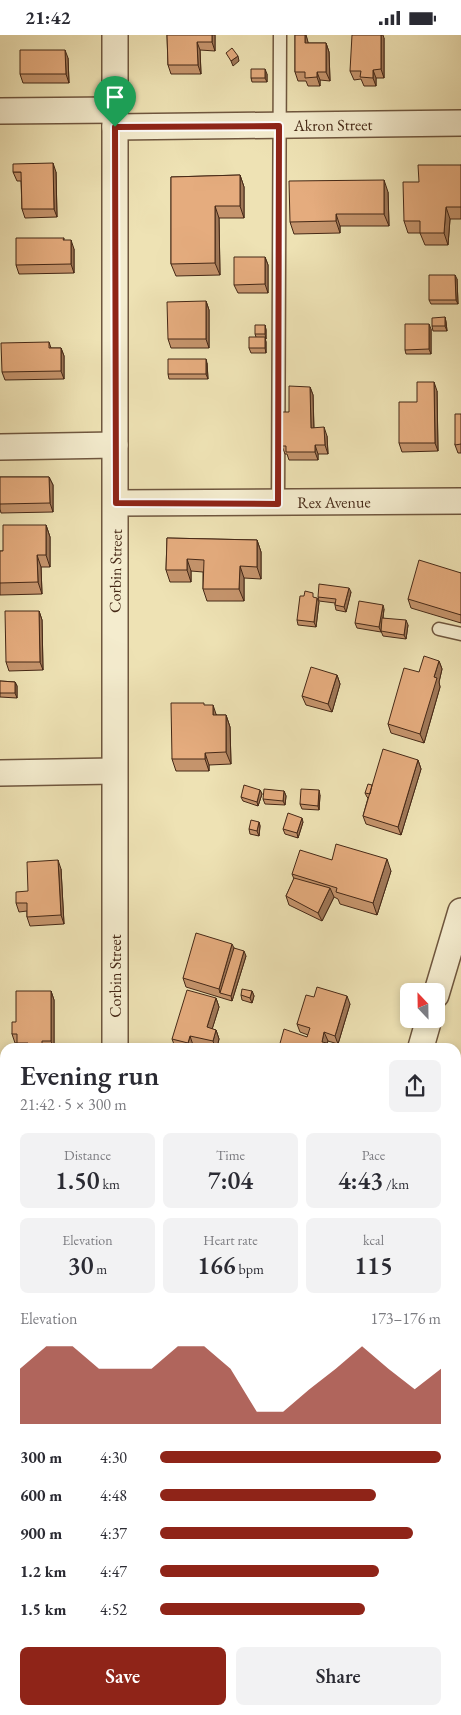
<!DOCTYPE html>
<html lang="en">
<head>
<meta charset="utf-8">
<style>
	body { margin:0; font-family:"EB Garamond",serif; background:#f2f2f3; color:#2b2b33; height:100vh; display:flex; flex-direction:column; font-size:19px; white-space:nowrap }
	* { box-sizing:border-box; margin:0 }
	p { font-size:16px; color:#7c7c81 }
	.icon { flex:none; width:28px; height:28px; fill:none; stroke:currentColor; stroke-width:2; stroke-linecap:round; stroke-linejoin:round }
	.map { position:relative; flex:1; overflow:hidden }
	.drawer { position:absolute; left:0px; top:1008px; width:461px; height:672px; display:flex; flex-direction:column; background:#fff; border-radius:15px 15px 0 0; box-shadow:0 2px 8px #0003 }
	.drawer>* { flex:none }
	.needle { width:32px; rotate:338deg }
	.tools { position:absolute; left:400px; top:948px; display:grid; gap:10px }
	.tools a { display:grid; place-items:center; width:45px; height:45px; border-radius:8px; background:#fff; box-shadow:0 2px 8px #0003; font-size:25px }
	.pin { position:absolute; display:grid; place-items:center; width:42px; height:42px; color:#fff; margin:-51px -21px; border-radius:50% 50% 50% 0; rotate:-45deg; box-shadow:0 0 5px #0007 }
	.pin .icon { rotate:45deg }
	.round { display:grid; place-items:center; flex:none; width:52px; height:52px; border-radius:8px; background:#f2f2f3 }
	.head { display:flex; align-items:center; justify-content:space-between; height:85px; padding:0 20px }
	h1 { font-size:28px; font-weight:600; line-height:38px }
	.stats { display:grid; grid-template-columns:repeat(3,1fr); gap:8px; height:85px; padding:5px 20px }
	.stats div { display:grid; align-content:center; border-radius:8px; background:#f2f2f3; text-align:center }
	.stats b { font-size:25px; font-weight:600 }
	.stats small { font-size:14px; font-weight:400 }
	.stats p { font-size:14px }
	.chart { height:140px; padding:10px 20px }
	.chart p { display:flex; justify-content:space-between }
	.chart svg { width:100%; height:90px; margin-top:5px; fill:#8f2418; opacity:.7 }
	.primary-button { display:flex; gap:10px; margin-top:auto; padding:10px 20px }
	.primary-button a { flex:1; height:58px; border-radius:8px; background:#8f2418; color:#fff; font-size:20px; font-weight:600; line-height:58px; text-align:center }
	.primary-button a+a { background:#f2f2f3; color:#2b2b33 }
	ul { padding:0 20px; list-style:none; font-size:16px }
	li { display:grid; grid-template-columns:80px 60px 1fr; align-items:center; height:38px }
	li i { height:12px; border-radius:6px; background:#8f2418 }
	.status { display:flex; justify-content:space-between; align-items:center; height:35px; padding:0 25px; background:#fff; direction:ltr }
	.status svg { height:14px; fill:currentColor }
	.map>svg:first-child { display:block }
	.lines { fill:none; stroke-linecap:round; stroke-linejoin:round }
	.service-casing { stroke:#6f563e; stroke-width:15 }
	.minor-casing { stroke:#6f563e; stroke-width:28 }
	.tertiary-casing { stroke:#6f563e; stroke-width:30 }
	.service { stroke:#f4ecce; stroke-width:12 }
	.minor { stroke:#f4ecce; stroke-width:25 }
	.tertiary { stroke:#f4ecce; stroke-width:28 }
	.wall { fill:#c5946c; stroke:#452816 }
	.shaded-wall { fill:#a07858; stroke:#452816 }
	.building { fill:#e5ac7e; stroke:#452816 }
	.route-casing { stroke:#fff; stroke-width:10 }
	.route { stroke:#8f2418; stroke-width:6 }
	.labels { text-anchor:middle; stroke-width:4; stroke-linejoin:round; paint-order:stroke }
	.street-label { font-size:16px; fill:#452816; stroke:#f4ecce }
</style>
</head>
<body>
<div class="status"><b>21:42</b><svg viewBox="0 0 49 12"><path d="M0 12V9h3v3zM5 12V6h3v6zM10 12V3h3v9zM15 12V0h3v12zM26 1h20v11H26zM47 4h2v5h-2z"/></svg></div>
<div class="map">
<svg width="461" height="1680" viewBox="0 0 461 1680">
	<rect width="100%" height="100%" fill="#eee2b4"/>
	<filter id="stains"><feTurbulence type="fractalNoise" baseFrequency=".004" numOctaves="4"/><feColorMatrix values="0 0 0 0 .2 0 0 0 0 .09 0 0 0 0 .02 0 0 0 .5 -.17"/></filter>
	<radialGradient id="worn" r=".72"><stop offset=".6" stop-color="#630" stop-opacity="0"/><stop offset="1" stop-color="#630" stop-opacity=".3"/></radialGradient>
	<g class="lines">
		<defs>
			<path id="service" d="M278 469 280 0
				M439 594 461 599
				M0 1051H5"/>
			<g id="minor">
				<path d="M115 0V1012"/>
				<path d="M0 76 115 75"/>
				<path id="s1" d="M115 92 461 88"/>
				<path d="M0 412 115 410"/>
				<path id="s2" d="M116 468 461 466"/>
				<path d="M0 738 113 736"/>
				<path d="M436 960 461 876"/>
				<path d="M421 1012 429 984"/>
				<path d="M456 1618 461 1626"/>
				<path d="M0 1633 5 1642"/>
				<path d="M24 1675 27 1680"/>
			</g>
			<path id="tertiary" d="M0 1178 5 1180
				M456 1302 461 1303"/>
		</defs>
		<!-- service casing -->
		<use href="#service" class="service-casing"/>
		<!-- minor casing -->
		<use href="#minor" class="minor-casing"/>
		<!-- tertiary casing -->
		<use href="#tertiary" class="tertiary-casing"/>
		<!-- service -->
		<use href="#service" class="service"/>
		<!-- minor -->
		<use href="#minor" class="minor"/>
		<!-- tertiary -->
		<use href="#tertiary" class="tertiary"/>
	</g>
	<!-- wall -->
	<path class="wall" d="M167 0H215V16L200 15 201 39H171L168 30Z
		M295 0H306L308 8H326L329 17 330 46 320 45V51H308L306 46H298L295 37Z
		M384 3V43H376V51H364L361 44 354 45 350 36Z
		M68 23 69 48H23L20 39Z
		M267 39V47H252L251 43Z
		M461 130V184H450L448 210H425L420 198H408L404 186 419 147Z
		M13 137H56L57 182 25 183 22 174 21 146H17Z
		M240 140 244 152V183H219L220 240 176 241 171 229V142Z
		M388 157 389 191H340V198L294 199 290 187Z
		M64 203V205L74 214V238L19 239 16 230Z
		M265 222 268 230V258H238L234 250Z
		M457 244 458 269H431L429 265Z
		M206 266 209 275V313H171L168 304Z
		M445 282 446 287 447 296H433L432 291Z
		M265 290 266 295V304H265L266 307V318H251L249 313 256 302 255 299Z
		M431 294V319H406L405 315Z
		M49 307 51 313H61L64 321V344L5 345 2 337Z
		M207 328 208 344H169L168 339Z
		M310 352 313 360 314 393 327 401 328 419H318V425H289L287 419H285L282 411 289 377Z
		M437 356 438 416 402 417 399 408Z
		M461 379V418H458L455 410Z
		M0 442H49L53 450V477L1 478 0 474Z
		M46 490 50 502V532H41L42 559 0 560V516H3Z
		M167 503 257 505 261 517V544L244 543V566H207L203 554V537L191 536V547H170L166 535Z
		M461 538V588L411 573 408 564Z
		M351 557 346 577 336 575 335 570V568L319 566 318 562Z
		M315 563 319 567 316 592 298 590 297 585Z
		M384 574 383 583 408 590 406 604 383 601 381 596 382 591 381 597 357 593 355 588Z
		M39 576 42 585 43 635 9 636 6 627Z
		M439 626 442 634 439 647 440 652 424 708 391 698 388 689 419 637Z
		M337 640 340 649 332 677 306 670 302 661Z
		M0 646 15 647 17 651V663L0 662Z
		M205 670 217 680H226L230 692 231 729 209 730V736H176L172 724Z
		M418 725 421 734 401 800 366 789 363 781 368 763 367 762 365 758Z
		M260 755 262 759 258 771 243 766 241 762Z
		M284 756 286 761 285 770 265 769 263 764Z
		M320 760 319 775 302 774 300 769Z
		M259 787 260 791 259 801 250 799 249 794Z
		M303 787 298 803 285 799 283 794Z
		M332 825 391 836 377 880 340 869 338 864 334 862 322 886 289 870 286 861 294 844 292 839Z
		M61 834 64 889 30 891 27 882V876L19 877 16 868 28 856Z
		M234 913 246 921 232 966 186 952 183 943Z
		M51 956 54 965V1012H19L17 1008H15L12 999 16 987Z
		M252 956 254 961 252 968 242 965 241 960Z
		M314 962 350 969 338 1009 328 1006 327 1009 307 1002 308 1000 300 997 297 989Z
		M216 963 219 972 212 994 216 995 219 1004 217 1012H206L193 1010 192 1012H175L172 1004Z
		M0 1063H5V1107H0Z
		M461 1148V1208L456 1206V1161H457Z
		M5 1407V1461L0 1451V1410Z"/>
	<!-- shaded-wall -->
	<path class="shaded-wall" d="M212 0H215V16L212 7Z
		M305 0H306L308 7V17L305 8Z
		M381 0H383L384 3V43L381 34Z
		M197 7 200 15 201 39 198 30Z
		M326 8 329 17 330 46 326 37Z
		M65 15 68 23 69 48 66 39Z
		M238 21 239 26 233 31 231 26Z
		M265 34 267 39V47L265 43Z
		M373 35 376 43V51L373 43Z
		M317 37 320 45V51L317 42Z
		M53 128 56 137 57 182 54 174Z
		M240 140 244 152V183L240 171Z
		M384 145 388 157 389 191 384 179Z
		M215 171 219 183 220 240 215 228Z
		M446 172 450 184 448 210 444 198Z
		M336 179 340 191V198L336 186Z
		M71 205 74 214V238L71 229Z
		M265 222 268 230V258L265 249Z
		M455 240 457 244 458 269 456 265Z
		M206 266 209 275V313L206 304Z
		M445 282 446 287 447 296 445 291Z
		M429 289 431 294V319L429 314Z
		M265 290 266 295V304L265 299Z
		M265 302 266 307V318L265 313Z
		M61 313 64 321V344L61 336Z
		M206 324 207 328 208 344 206 339Z
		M434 347 437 356 438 416 435 408Z
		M310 352 313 360 314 401 311 393Z
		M324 392 327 401 328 419 325 410Z
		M315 410 318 419V425L315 417Z
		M49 442 53 450V477L50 468Z
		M46 490 50 502V532L46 520Z
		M257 505 261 517V544L257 532Z
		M37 520 41 532 42 559 38 547Z
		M187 524 191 536V547L187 535Z
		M240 531 244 543V566L239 554Z
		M349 553 351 557 346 577 344 572Z
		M317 563 319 567 316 592 314 587Z
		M383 570 384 574 381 597 379 592Z
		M39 576 42 585 43 635 40 627Z
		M406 585 408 590 406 604 404 600Z
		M439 626 442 634 439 647 440 652 424 708 420 699 434 642Z
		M337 640 340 649 332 677 328 669Z
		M15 647 17 651V663L15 658Z
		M213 670 217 682 213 680Z
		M226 680 230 692 231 729 226 717Z
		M205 718 209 730V736L205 724Z
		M418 725 421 734 401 800 398 792Z
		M260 755 262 759 258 771 257 767Z
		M319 755 320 760 319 775 318 771Z
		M284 756 286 761 285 770 283 766Z
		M302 783 303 787 298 803 297 798Z
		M259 787 260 791 259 801 257 796Z
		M387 824 391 836 377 880 373 868Z
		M58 825 61 834 64 889 61 880Z
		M330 853 334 862 322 886 318 878Z
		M232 909 236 917 220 958 219 954Z
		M244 916 246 921 232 966 231 961Z
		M51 956 54 965V1012H53L51 1006Z
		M252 956 254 961 252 968 250 963Z
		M347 961 350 969 338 1009 335 1001Z
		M216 963 219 972 210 1001 207 992Z
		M216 995 219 1004 217 1012H215L213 1006Z
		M324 997 328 1006 327 1009 328 1012H324L322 1007Z
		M190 1001 193 1010 192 1012H189L188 1008Z
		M5 1267V1273L0 1276V1271Z"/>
	<!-- building -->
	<path class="building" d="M167 0H212V7H197L198 30H168Z
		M295 0H305V8H326V37H317V42L305 43V37H295Z
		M352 0H381V34L373 35V43L360 42 361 36H350Z
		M232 13 238 21 231 26 226 18Z
		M20 15H65L66 39H20Z
		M251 34H265V43H251Z
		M53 128 54 174H22L21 137H13V129Z
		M418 130H461V172H446L444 198H420V186H404L403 147H419Z
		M240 140V171H215V228L171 229V142Z
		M384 145V179H336V186L290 187 289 146Z
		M16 203H64L63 205H71V229L16 230Z
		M234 222H265V249L234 250Z
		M429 240H455L456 265H429Z
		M206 266V304H168L167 267Z
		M445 282V291H432V283Z
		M405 289H429V314L405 315Z
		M255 290H265V299H255Z
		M249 302H265V313H249Z
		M49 307V313H61V336L2 337 1 308Z
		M168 324H206V339H168Z
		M417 347H434L435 408H399V367H417Z
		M289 351 310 352 311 393 324 392 325 410H315V417H286V411H282V377H289Z
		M455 379H461V409L455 410Z
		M0 442H49L50 468 0 469Z
		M3 490H46V520H37L38 547 0 548V516H3Z
		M167 503 257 505V532L240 531 239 554H203L204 525 187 524V535H166Z
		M419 525 461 538V580L408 564Z
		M319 549 349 553 344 572 335 570 336 564 318 562Z
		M305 556 313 558V562L317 563 314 587 297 585 300 561H304Z
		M359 566 383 570 379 592 355 588Z
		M5 576H39L40 627H6Z
		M382 583 406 585 404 600 381 596Z
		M424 621 439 626 434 642 437 643 420 699 388 689 404 633 419 637Z
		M311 632 337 640 328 669 302 661Z
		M0 646 15 647V658H0Z
		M171 668H204V670H213V680H226V717L205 718V724H172Z
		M383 714 418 725 398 792 363 781Z
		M368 749 372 750 370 759 365 758Z
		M244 750 260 755 257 767 241 762Z
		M264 754 284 756 283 766 263 764Z
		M301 754 319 755 318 771 300 769Z
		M288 778 302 783 297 798 283 794Z
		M251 785 259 787 257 796 249 794Z
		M336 809 387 824 373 868 336 857 337 853 292 839 300 815 332 825Z
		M58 825 61 880 27 882V868H16V857L28 856 27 827Z
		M294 843 330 853 318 878 286 861Z
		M196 898 232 909 219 954 183 943Z
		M234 913 244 916 231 961 220 958Z
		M317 952 347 961 335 1001 324 997 322 1007 327 1008 325 1012H279L284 994 307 1002 310 993 297 989 306 960 314 962Z
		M242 954 252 956 250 963 241 960Z
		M187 955 216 963 207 992 216 995 213 1006 190 1001 188 1008 172 1004Z
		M16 956H51V1006H42V1012H28V1008H17V999H12V987H16Z
		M0 1063H5V1098H0Z
		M461 1148V1197L456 1196V1161H457Z
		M0 1250 5 1258V1267L0 1271Z
		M5 1273V1300L0 1290V1276Z
		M5 1407V1459L0 1449V1410Z"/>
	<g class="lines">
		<defs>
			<path id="route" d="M279 91 278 469 116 468 115 92Z"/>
		</defs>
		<!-- route casing -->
		<use href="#route" class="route-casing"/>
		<!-- route -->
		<use href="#route" class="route"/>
	</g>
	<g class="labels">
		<!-- street labels -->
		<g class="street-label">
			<text dy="6" stroke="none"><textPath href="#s1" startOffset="218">Akron Street</textPath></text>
			<text dy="6" stroke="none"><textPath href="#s2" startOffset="218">Rex Avenue</textPath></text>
			<text transform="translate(115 536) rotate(-89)" y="6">Corbin Street</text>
			<text transform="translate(115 941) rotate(-90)" y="6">Corbin Street</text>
		</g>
	</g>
	<rect width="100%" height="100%" filter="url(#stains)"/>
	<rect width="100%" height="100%" fill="url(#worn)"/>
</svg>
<div class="tools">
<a><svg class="needle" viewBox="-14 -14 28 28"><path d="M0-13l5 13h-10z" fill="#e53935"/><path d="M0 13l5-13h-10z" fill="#7c7c81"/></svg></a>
</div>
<div class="pin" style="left:115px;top:92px;background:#1e9e55"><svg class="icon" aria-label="arrive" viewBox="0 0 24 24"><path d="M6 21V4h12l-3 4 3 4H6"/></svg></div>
<section class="drawer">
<div class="head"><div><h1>Evening run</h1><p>21:42 · 5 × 300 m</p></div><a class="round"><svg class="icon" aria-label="share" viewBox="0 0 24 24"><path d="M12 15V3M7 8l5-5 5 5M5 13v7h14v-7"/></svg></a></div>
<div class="stats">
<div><p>Distance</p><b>1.50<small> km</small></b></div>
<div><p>Time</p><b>7:04</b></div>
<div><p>Pace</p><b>4:43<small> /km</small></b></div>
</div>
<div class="stats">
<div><p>Elevation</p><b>30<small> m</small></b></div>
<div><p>Heart rate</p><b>166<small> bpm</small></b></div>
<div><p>kcal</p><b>115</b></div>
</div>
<div class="chart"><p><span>Elevation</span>173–176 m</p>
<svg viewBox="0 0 160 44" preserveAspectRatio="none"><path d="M0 44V17L10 6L20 6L30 17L40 17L50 17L60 6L70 6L80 17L90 38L100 38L110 27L120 17L130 6L140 17L150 27L160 17V44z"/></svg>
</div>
<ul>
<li><b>300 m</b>4:30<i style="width:100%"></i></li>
<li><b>600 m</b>4:48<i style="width:77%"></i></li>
<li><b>900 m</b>4:37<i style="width:90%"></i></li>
<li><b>1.2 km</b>4:47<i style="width:78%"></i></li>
<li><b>1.5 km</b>4:52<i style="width:73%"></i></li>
</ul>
<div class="primary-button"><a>Save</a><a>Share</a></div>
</section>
</div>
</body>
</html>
